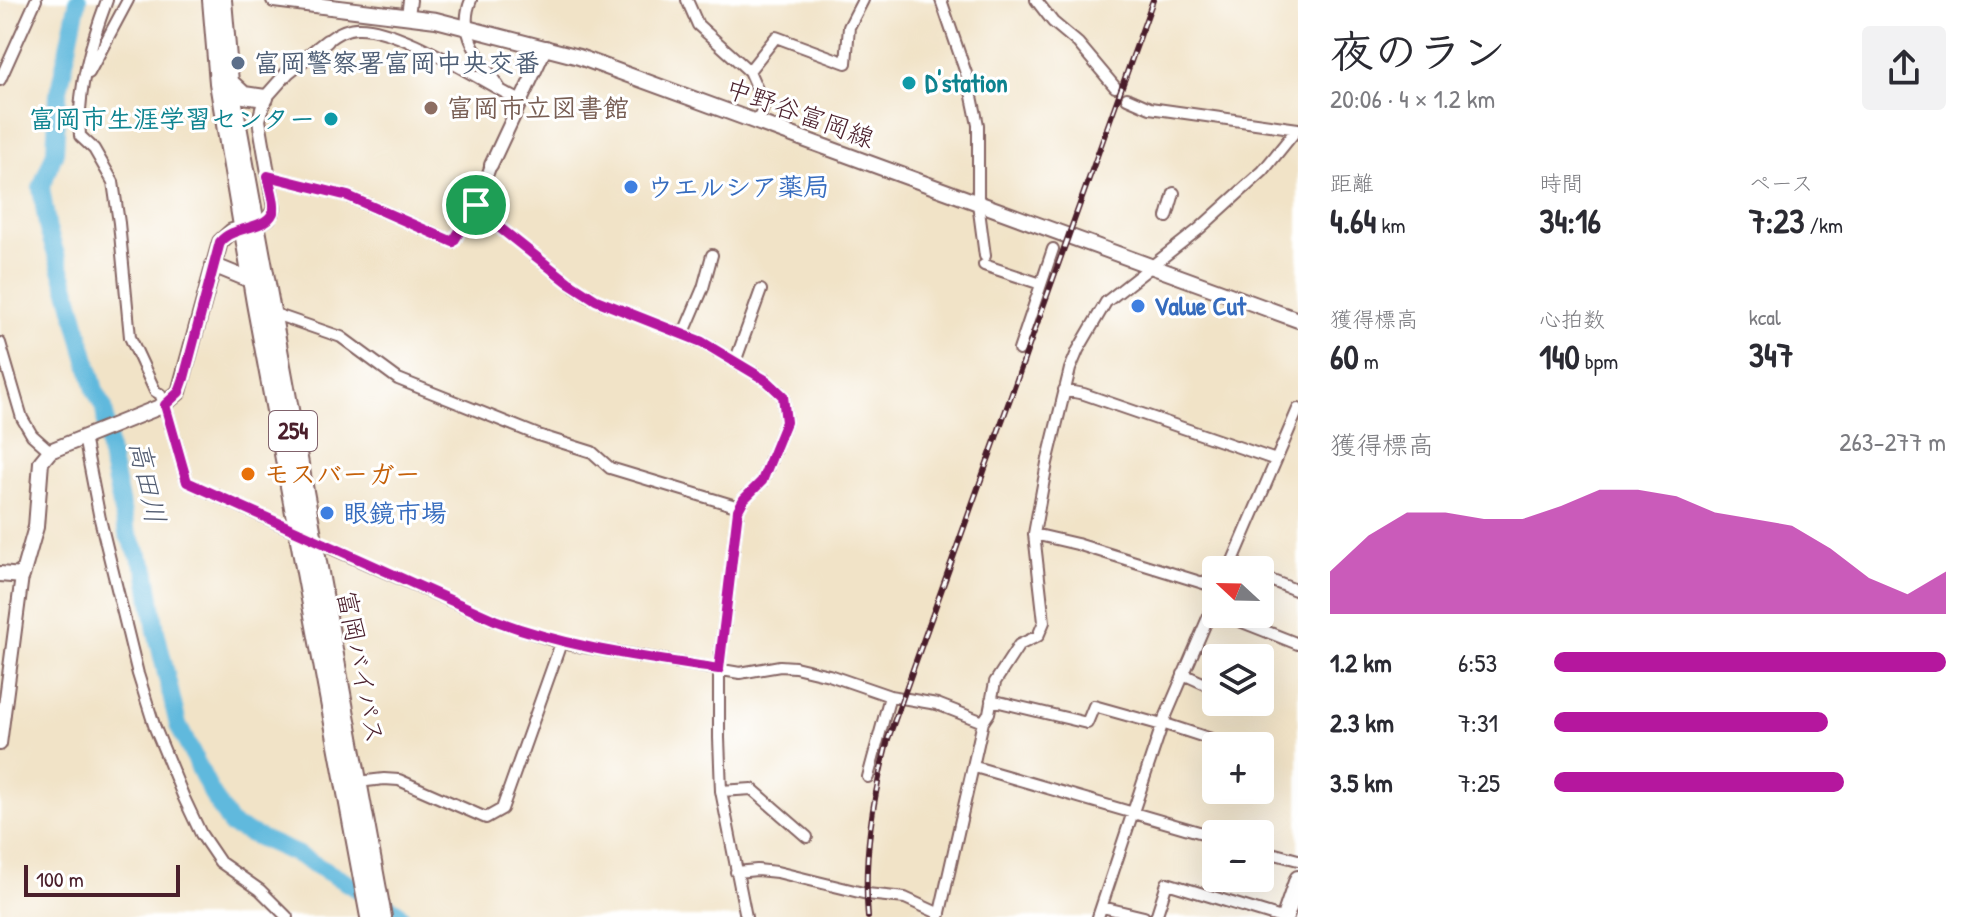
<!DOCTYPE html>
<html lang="ja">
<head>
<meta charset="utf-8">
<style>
	body { margin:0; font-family:"Patrick Hand","Klee One",sans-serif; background:#f2f2f3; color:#2b2b33; height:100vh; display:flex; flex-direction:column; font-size:30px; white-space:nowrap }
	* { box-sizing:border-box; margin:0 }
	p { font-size:26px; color:#7c7c81 }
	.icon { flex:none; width:44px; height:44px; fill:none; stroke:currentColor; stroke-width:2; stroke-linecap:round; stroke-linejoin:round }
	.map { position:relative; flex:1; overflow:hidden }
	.drawer { display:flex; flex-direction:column; background:#fff; width:680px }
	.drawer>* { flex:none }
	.needle { width:52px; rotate:292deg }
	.controls { position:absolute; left:1202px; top:556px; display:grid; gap:16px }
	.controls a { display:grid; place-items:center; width:72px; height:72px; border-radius:8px; background:#fff; box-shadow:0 8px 32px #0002; font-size:40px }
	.scale { position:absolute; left:24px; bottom:20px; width:156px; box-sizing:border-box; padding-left:8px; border:4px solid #4a1f2b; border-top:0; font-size:22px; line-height:28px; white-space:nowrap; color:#4a1f2b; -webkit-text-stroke:6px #fff; paint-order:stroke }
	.pin { position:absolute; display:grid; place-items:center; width:68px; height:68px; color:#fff; margin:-34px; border:4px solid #fff; border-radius:50%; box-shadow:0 2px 8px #0007 }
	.round { display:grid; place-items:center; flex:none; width:84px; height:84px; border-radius:8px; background:#f2f2f3 }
	.headline { display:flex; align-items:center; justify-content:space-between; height:136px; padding:0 32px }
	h1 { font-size:44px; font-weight:800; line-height:60px }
	.metrics { display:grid; grid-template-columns:repeat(3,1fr); gap:12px; height:136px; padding:8px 32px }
	.metrics div { display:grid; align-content:center }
	.metrics b { font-size:34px; font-weight:800 }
	.metrics small { font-size:22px; font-weight:400 }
	.metrics p { font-size:22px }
	.chart { height:224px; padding:16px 32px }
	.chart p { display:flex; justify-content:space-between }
	.chart svg { width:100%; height:144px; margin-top:8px; fill:#b5179e; opacity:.7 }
	ul { padding:0 32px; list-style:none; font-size:26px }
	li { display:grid; grid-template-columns:128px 96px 1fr; align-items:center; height:60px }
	li i { height:20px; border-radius:10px; background:#b5179e }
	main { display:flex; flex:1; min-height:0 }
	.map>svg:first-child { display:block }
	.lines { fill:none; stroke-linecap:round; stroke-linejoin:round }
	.river { stroke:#60b9dd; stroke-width:18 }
	.minor-casing { stroke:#846462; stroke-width:14 }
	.tertiary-casing { stroke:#846462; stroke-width:16 }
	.secondary-casing { stroke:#846462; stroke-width:18 }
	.trunk-casing { stroke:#846462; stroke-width:20 }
	.minor { stroke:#fff; stroke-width:10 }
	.tertiary { stroke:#fff; stroke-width:12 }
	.secondary { stroke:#fff; stroke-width:14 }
	.trunk { stroke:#fff; stroke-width:16 }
	.rail-casing { stroke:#4a1f2b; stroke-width:6 }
	.rail { stroke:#fff; stroke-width:3; stroke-dasharray:9; stroke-linecap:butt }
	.route-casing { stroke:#fff; stroke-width:16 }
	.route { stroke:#b5179e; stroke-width:10 }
	.service-dot { fill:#5c6f8a; stroke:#fff; stroke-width:3 }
	.culture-dot { fill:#0f9aa8; stroke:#fff; stroke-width:3 }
	.education-dot { fill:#8d6e63; stroke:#fff; stroke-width:3 }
	.shop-dot { fill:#3f7fe0; stroke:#fff; stroke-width:3 }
	.food-dot { fill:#e8710a; stroke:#fff; stroke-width:3 }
	.labels { text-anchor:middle; stroke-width:6; stroke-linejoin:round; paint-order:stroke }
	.shield { fill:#fff; stroke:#80626b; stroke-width:2 }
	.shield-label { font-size:24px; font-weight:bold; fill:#4a1f2b }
	.service-label { font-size:26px; font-weight:bold; fill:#4e5e75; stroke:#fff; text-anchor:start }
	.culture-label { font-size:26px; font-weight:bold; fill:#0d838f; stroke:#fff; text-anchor:start }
	.education-label { font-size:26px; font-weight:bold; fill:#785e54; stroke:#fff; text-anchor:start }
	.street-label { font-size:26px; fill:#4a1f2b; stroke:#fff }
	.shop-label { font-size:26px; font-weight:bold; fill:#366cbe; stroke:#fff; text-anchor:start }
	.food-label { font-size:26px; font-weight:bold; fill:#c56008; stroke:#fff; text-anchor:start }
	.water-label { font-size:28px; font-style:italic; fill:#535d72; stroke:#fff }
</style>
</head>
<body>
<main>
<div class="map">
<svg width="1298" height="917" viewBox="0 0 1298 917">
	<rect width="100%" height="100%" fill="#fff"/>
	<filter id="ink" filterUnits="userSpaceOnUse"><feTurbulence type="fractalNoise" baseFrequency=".0125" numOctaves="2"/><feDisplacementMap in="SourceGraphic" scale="16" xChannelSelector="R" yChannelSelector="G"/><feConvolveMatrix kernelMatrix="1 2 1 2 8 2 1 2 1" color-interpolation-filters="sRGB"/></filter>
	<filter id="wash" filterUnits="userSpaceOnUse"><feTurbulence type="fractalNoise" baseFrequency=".006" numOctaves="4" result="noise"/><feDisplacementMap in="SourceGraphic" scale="32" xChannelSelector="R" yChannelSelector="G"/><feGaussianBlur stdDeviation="1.8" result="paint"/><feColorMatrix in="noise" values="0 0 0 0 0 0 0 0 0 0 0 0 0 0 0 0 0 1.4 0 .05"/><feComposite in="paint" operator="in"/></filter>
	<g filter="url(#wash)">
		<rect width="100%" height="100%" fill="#f1e3c7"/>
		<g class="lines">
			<!-- river -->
			<path class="river" d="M78 0 58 95 55 152 41 188 48 230 69 294 95 390 104 408 109 450 127 533 146 569 156 631 178 725 211 792 231 825 298 855 396 911 401 917"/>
		</g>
	</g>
	<g filter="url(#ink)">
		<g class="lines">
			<defs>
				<path id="minor" d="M107 0C91 43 77 89 80 136L94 149 113 182 119 223 130 337 155 391 160 394 165 405 187 482 299 533
					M471 0C456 34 483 61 500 89
					M687 0 698 25 749 71 764 105 757 123
					M941 0 969 82 978 125V203L985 256
					M1036 0 1053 22 1078 43 1115 87
					M327 41C336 34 344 29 356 28 398 25 480 81 521 101
					M749 71 776 37 846 63 849 27 863 0
					M89 73 128 0
					M0 80 36 0
					M1127 98 1150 108 1298 129
					M491 165 476 205 490 220 568 282 596 300 702 342 767 381 783 396 786 422 762 481 744 499 738 510 719 669V738L721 791 746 917
					M268 176 348 196 453 242 476 205
					M1167 217 1174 193
					M984 265 1041 284
					M272 313 341 337 398 379 538 435 592 452 610 468 739 507
					M683 335 703 288 712 255
					M0 343 22 418 32 435 50 451
					M1019 350 1053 249
					M735 362 761 290
					M1064 390 1084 394 1276 460
					M84 437 100 519 138 674 155 728 184 798 201 834 220 862 260 890 287 917
					M1034 534 1077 544 1216 587
					M313 540 497 621 561 643 740 673 780 666 795 667 829 675 890 696 937 704 983 722
					M1231 565 1244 570
					M1229 570 1298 409
					M1260 576 1298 591
					M1222 614 1298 644
					M1183 674 1216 689
					M991 700 1087 723 1094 706 1162 725
					M1162 723 1211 739
					M975 767 1216 837
					M868 777 890 696
					M358 782 384 779 399 780 486 818 502 809 561 643
					M721 791 752 789 807 837
					M1260 850 1298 860
					M736 872 757 870 777 872 867 894 905 898 940 914
					M1102 907 1144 917
					M939 917 983 722 989 713 995 682 1019 645 1038 636 1044 622 1034 534 1047 463 1070 369 1078 350 1106 302 1199 229 1263 171 1297 129
					M1098 917 1162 725 1216 599
					M1156 917 1167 883 1278 917"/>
				<path id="tertiary" d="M408 16 410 0
					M491 165 546 47
					M258 225 269 218 274 208 259 120 265 98 288 72 327 41
					M0 744 22 576"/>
				<path id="secondary" d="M274 0 436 20 579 57 1298 320
					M213 265 252 281
					M0 574 22 576 36 527 41 462 50 451 162 406 179 392 220 242 232 231 251 227"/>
				<path id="trunk" d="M211 0 218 83 255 303 369 917
					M223 0 230 82 383 917
					M230 82 244 95 265 98
					M1285 917 1298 879"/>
			</defs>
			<!-- minor casing -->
			<use href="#minor" class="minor-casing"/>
			<!-- tertiary casing -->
			<use href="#tertiary" class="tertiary-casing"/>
			<!-- secondary casing -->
			<use href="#secondary" class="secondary-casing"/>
			<!-- trunk casing -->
			<use href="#trunk" class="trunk-casing"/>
			<!-- minor -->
			<use href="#minor" class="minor"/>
			<!-- tertiary -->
			<use href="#tertiary" class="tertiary"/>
			<!-- secondary -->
			<use href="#secondary" class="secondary"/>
			<!-- trunk -->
			<use href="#trunk" class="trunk"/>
			<defs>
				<path id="rail" d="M868 917C863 856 873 798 888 739L1153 0"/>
			</defs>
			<!-- rail casing -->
			<use href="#rail" class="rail-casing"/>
			<!-- rail -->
			<use href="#rail" class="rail"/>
		</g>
	</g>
	<g class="lines" filter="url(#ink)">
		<defs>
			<path id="route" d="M268 176 348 196 453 242 476 205 490 220 568 282 596 300 702 342 767 381 783 396 786 422 762 481 744 499 738 510 719 669C643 657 569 648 497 621L187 482 165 405 179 392 184 378 220 242C234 224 270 231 274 209 275 200 270 186 268 176Z"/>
		</defs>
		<!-- route casing -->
		<use href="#route" class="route-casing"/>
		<!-- route -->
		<use href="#route" class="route"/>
	</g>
	<!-- markers -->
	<circle class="service-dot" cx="238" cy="63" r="8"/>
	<g class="culture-dot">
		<circle cx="909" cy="83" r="8"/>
		<circle cx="331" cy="119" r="8"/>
	</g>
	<circle class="education-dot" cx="431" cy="108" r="8"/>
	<g class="shop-dot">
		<circle cx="631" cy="187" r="8"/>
		<circle cx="1138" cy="306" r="8"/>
		<circle cx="327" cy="513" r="8"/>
	</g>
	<circle class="food-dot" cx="248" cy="474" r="8"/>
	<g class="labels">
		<!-- shield labels -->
		<rect class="shield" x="269" y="411" width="48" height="40" rx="6"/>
		<g class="shield-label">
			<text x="293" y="439">254</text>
		</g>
		<!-- service labels -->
		<g class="service-label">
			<text x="254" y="72">富岡警察署富岡中央交番</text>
		</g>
		<!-- culture labels -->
		<g class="culture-label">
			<text x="925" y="92">D'station</text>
			<text x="315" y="128" text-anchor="end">富岡市生涯学習センター</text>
		</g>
		<!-- education labels -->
		<g class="education-label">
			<text x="447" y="117">富岡市立図書館</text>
		</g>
		<!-- street labels -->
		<g class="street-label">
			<text transform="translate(800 113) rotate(20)" y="9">中野谷富岡線</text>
			<text transform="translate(361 667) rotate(79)" y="9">富岡バイパス</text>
		</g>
		<!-- shop labels -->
		<g class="shop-label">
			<text x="647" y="196">ウエルシア薬局</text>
			<text x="1154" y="315">Value Cut</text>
			<text x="343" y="522">眼鏡市場</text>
		</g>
		<!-- food labels -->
		<g class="food-label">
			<text x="264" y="483">モスバーガー</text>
		</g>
		<!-- water labels -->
		<g class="water-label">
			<text transform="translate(148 482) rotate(78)" y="10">高田川</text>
		</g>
	</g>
</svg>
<div class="controls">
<a><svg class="needle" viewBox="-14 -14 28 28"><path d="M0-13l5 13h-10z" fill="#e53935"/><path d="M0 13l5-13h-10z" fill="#7c7c81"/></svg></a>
<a><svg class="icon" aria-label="layers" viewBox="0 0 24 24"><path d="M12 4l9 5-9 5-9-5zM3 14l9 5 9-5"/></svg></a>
<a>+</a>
<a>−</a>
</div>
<div class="scale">100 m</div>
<div class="pin" style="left:476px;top:205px;background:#1e9e55"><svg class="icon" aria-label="arrive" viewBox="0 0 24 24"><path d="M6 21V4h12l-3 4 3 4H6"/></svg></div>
</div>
<section class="drawer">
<div class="headline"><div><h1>夜のラン</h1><p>20:06 · 4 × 1.2 km</p></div><a class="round"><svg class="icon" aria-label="share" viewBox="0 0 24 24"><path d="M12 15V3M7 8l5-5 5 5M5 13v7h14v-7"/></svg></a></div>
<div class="metrics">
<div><p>距離</p><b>4.64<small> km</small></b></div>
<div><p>時間</p><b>34:16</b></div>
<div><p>ペース</p><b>7:23<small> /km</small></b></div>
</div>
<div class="metrics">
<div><p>獲得標高</p><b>60<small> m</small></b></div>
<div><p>心拍数</p><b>140<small> bpm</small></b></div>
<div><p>kcal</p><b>347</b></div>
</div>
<div class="chart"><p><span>獲得標高</span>263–277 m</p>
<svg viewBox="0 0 160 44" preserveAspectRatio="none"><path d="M0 44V31L10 20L20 13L30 13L40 15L50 15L60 11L70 6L80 6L90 8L100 13L110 15L120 17L130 24L140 33L150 38L160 31V44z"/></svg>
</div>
<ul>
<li><b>1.2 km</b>6:53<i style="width:100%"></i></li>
<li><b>2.3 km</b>7:31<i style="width:70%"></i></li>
<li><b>3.5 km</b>7:25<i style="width:74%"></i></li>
</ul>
</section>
</main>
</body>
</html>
